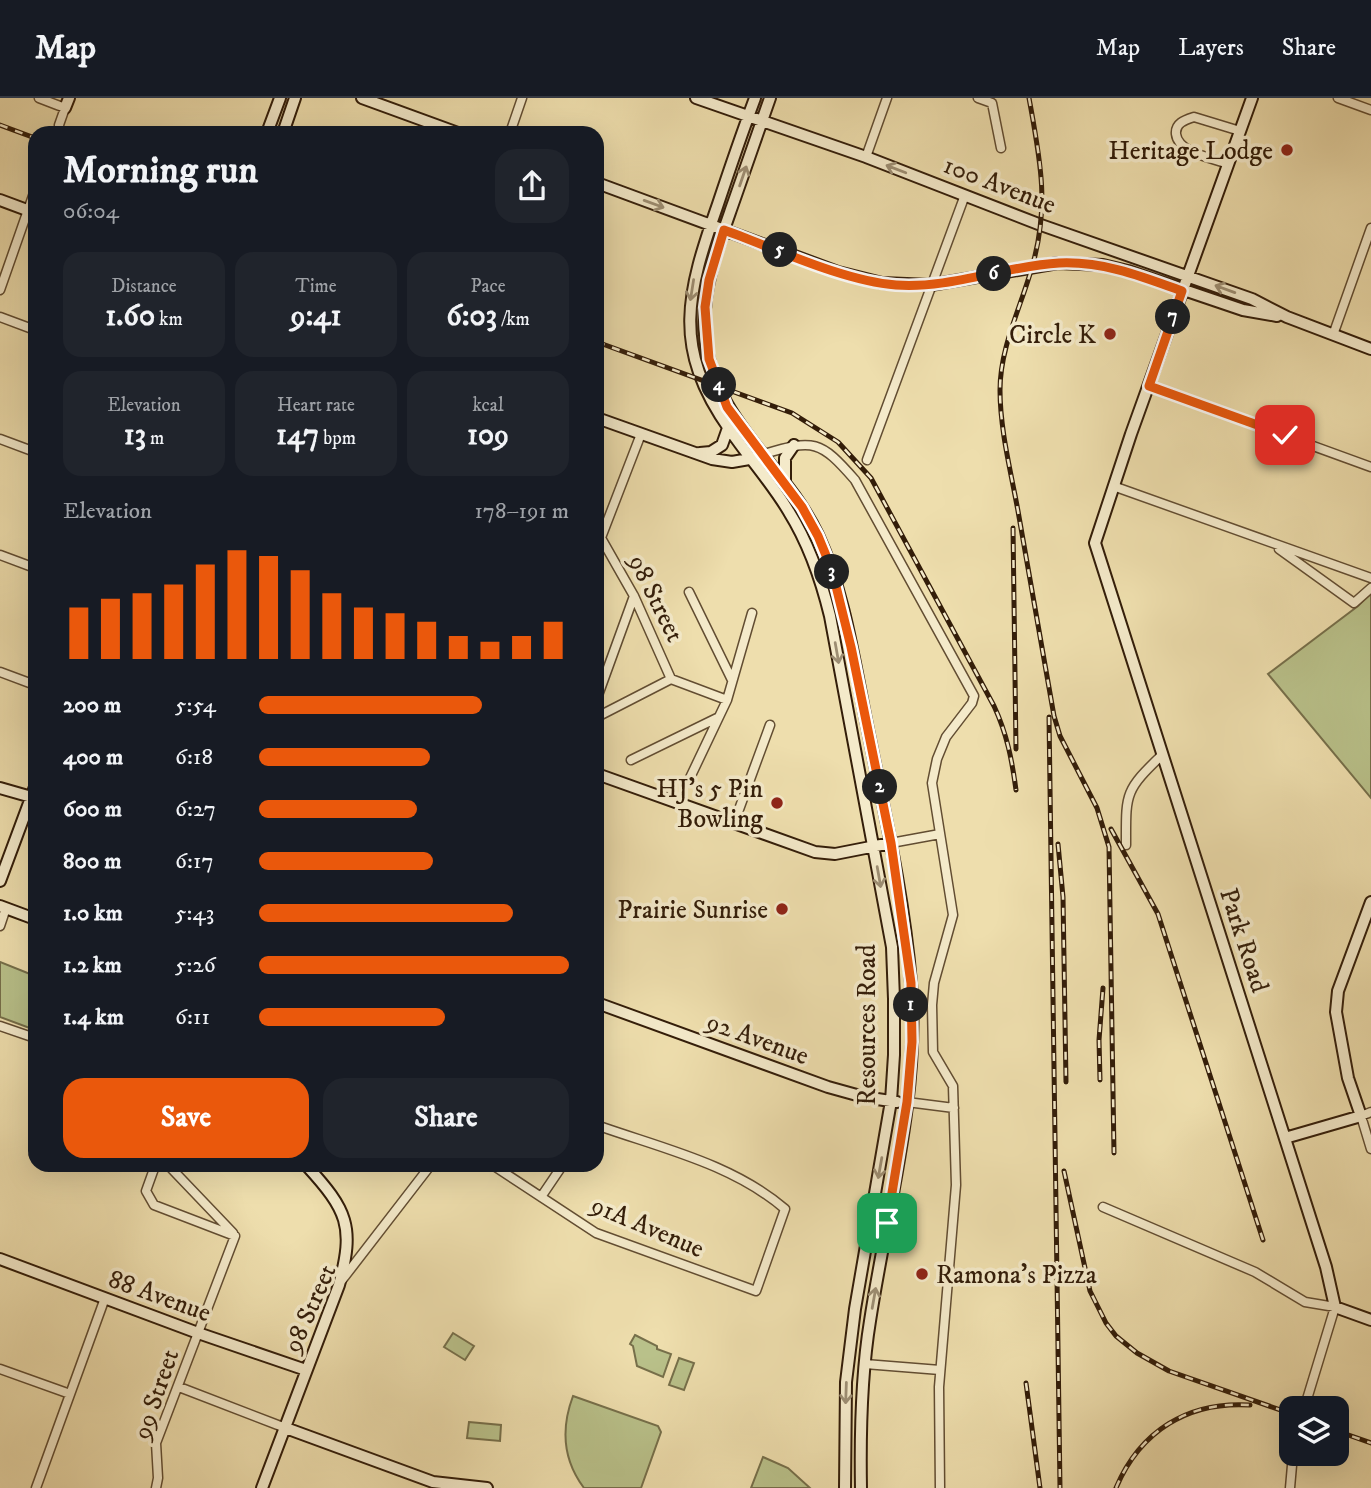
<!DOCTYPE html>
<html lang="en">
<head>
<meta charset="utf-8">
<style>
	body { margin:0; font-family:"IM FELL DW Pica",serif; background:#20242c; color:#f1f3f6; height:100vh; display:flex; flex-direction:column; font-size:26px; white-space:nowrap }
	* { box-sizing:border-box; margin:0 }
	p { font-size:23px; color:#9ea1a6 }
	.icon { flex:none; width:38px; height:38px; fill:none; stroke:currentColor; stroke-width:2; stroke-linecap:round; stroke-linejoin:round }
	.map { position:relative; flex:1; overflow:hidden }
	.side { position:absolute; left:28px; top:28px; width:576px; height:1046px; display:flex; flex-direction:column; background:#171b24; border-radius:21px; box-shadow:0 7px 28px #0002 }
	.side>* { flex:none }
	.buttons { position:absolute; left:1279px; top:1298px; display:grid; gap:14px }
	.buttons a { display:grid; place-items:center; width:70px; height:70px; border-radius:14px; background:#171b24; box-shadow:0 7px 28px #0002; font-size:35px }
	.pin { position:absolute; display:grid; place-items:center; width:60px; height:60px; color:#fff; margin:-30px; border-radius:14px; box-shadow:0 4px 10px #0006 }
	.km { position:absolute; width:35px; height:35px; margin:-18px; border-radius:50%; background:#222; color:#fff; font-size:19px; line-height:35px; text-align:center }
	.round { display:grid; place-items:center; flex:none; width:74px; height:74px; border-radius:21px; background:#20242c }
	.overview { display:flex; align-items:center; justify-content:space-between; height:119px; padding:0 35px }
	h1 { font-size:38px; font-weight:800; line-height:52px }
	.figures { display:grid; grid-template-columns:repeat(3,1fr); gap:10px; height:119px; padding:7px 35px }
	.figures div { display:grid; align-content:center; border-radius:18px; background:#20242c; text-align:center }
	.figures b { font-size:30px; font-weight:800 }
	.figures small { font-size:19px; font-weight:400 }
	.figures p { font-size:19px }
	.chart { height:196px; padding:14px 35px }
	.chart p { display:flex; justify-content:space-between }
	.chart svg { width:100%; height:126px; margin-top:7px; stroke:#ea580c; stroke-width:6 }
	.cta { display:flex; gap:14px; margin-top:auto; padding:14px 35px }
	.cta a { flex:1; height:80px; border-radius:21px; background:#ea580c; color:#fff; font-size:28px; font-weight:800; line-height:80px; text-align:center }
	.cta a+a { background:#20242c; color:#f1f3f6 }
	ul { padding:0 35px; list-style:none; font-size:23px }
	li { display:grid; grid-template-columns:112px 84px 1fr; align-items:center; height:52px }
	li i { height:18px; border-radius:9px; background:#ea580c }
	header { display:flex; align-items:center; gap:42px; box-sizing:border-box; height:98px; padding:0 35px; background:#171b24; border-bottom:2px solid #363941 }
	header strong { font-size:33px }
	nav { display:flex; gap:38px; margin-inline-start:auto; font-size:24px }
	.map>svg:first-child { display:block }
	.green { fill:#b9c18a; stroke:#766f4a; stroke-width:2 }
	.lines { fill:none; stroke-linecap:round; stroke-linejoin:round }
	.street-casing { stroke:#624d32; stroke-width:11 }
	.secondary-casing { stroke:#331d09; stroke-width:14 }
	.street { stroke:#f4eaca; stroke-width:8 }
	.secondary { stroke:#f4eaca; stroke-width:10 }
	.rail-casing { stroke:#331d09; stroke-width:5 }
	.rail { stroke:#f4eaca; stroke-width:2.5; stroke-dasharray:8; stroke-linecap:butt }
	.oneway { stroke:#9d8e73 }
	.route-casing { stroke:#fff; stroke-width:14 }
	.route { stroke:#ea580c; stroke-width:9 }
	.poi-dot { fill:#8f2418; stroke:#f4eaca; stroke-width:2.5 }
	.labels { text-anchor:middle; stroke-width:7; stroke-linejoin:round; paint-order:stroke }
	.poi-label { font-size:26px; fill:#331d09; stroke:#f4eaca; text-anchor:end }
	.street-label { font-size:26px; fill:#331d09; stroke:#f4eaca }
</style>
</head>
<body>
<header>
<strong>Map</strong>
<nav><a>Map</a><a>Layers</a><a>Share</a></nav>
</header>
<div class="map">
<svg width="1371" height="1390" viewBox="0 0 1371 1390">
	<rect width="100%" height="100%" fill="#eedead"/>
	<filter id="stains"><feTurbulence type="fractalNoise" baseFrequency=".00286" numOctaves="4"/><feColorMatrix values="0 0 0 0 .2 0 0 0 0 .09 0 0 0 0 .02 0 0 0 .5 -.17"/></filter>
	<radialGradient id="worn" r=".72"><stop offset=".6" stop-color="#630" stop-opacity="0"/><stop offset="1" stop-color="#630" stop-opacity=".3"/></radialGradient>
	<!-- green -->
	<path class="green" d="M1371 495V700L1268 576 1358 508Z
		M0 864 35 878V932L0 919Z
		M453 1235 474 1248 465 1262 444 1249Z
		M635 1237 657 1248V1251L671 1256 663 1279 637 1268 633 1248 630 1246Z
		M679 1260 694 1265 684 1292 669 1287Z
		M573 1298 658 1328 661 1334 641 1390H584C563 1362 561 1330 573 1298Z
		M469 1324 501 1327 500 1343 467 1340Z
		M763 1359 788 1370 810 1390H751Z"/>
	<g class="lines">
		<defs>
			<path id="street" d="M39 0 65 10 59 27 60 35
				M978 0 992 5 1001 50
				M1338 0 1371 12
				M510 35 522 0
				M866 59 887 0
				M1228 66C1213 60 1178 55 1176 36 1175 25 1185 22 1194 19L1240 33
				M0 192 35 92
				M0 219 35 232
				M1333 237 1371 130
				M1148 288 1371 369
				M0 341 35 354
				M764 356C814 341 820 342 855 382L974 598 972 605 946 639 937 661 932 685 953 817 934 885 932 907 933 954 953 988 956 1087 939 1289 940 1390
				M867 362 965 97
				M1113 388 1371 480
				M601 440 634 498 671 581
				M597 450 641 336
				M1279 451 1354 505 1371 490
				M0 457 35 470
				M689 494 732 582
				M0 574 35 587
				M597 600 634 498
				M597 619 671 581 727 602
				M631 662 717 620
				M688 684 727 602 752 515
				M734 725 770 627
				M891 745 940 736
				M1126 747C1126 696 1124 693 1162 657
				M0 828 6 810
				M0 928 35 940
				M907 1004 954 1010
				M1371 1014 1361 1018 1371 1051
				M34 1057 35 1056
				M155 1068 146 1093 154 1107 235 1138
				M169 1068 233 1135
				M494 1068 596 1135 756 1193 785 1111C734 1067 665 1051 602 1029H597
				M541 1099 562 1068
				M1103 1109 1255 1174 1305 1204 1335 1209 1304 1311
				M342 1182 430 1068
				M865 1266 940 1272
				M0 1271 70 1296
				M179 1289 283 1329
				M36 1390 105 1200
				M156 1390 158 1380 156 1345 235 1138
				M1290 1390 1293 1356"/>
			<path id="secondary" d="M362 0 458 35
				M696 0 866 59 1041 127 1252 201 1287 219 1371 251
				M755 0C742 35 730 70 718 106 687 195 671 249 730 332 749 360 772 385 789 414 809 446 821 481 830 518L892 849 894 901V957L891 1003 855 1211 846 1284 845 1390
				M770 0C758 34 746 69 734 103 719 146 701 191 705 237 713 323 783 364 818 437 845 496 854 563 867 627 884 712 904 798 911 885 920 998 887 1112 870 1223 861 1278 860 1334 861 1390
				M1252 0 1131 336 1095 445 1326 1169 1335 1209 1371 1222
				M65 10 69 0
				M267 35 280 0
				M283 35 295 0
				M597 85 838 174 882 185 931 187 1058 165 1103 167 1128 173 1243 212 1277 218
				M0 102 35 115
				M597 320 712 361 732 364 755 360
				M700 355 711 354 722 347 728 330
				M785 382V360L794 347
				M597 676 815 754 835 756 891 745
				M0 690 35 700
				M0 783 35 689
				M0 808 35 821
				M597 905 828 989 864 999 897 1004
				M1285 1040 1361 1018 1348 980 1336 914 1338 893 1371 804
				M0 1161 198 1235 306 1272
				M283 1329 433 1384 487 1390
				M262 1390 339 1187C355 1128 347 1112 307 1068"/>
		</defs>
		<!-- street casing -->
		<use href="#street" class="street-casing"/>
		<!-- secondary casing -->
		<use href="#secondary" class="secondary-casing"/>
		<!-- street -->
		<use href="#street" class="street"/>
		<!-- secondary -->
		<use href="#secondary" class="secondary"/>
		<defs>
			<path id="rail" d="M1029 0C1040 61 1050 107 1032 169 1021 209 1000 249 1000 292 1000 332 1011 374 1018 413 1030 482 1042 550 1054 618L1060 638 1097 710 1109 749 1114 1055
				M0 27 35 40
				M597 244 792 315 838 344 871 380 994 608C1007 636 1012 662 1016 692
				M1013 430 1016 651
				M1049 619 1060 1390
				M1111 731 1158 816 1263 1142
				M1058 746 1063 799 1066 984
				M1100 982 1099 942 1103 890
				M1064 1073 1090 1193 1106 1225 1116 1238 1137 1255 1169 1273 1292 1316
				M1026 1285 1040 1390
				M1337 1333 1371 1345
				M1116 1390C1140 1333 1188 1303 1250 1307"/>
		</defs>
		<!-- rail casing -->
		<use href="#rail" class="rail-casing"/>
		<!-- rail -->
		<use href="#rail" class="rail"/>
	</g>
	<!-- one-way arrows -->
	<defs><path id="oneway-shaft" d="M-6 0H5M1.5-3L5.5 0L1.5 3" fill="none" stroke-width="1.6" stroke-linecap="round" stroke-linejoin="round" transform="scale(1.75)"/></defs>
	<g class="oneway">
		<use href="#oneway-shaft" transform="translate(896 71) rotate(-159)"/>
		<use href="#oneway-shaft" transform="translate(743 78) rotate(-71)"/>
		<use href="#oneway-shaft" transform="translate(654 106) rotate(20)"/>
		<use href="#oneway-shaft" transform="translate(1225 191) rotate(-160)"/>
		<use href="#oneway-shaft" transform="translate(692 192) rotate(99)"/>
		<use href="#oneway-shaft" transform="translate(837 555) rotate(80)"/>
		<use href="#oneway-shaft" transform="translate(879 779) rotate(80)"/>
		<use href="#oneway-shaft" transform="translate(880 1070) rotate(100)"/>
		<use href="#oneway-shaft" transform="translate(874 1200) rotate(-80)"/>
		<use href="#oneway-shaft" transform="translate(846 1295) rotate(92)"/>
	</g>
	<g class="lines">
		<defs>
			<path id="route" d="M887 1125 907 1004 912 944 911 885 891 745 851 549 832 472 818 438 802 409 727 309 709 261 705 209 709 182 724 132C774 150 843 183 896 187 951 191 1004 168 1059 165 1103 163 1141 178 1182 193L1149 288 1285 337"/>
		</defs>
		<!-- route casing -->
		<use href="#route" class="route-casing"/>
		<!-- route -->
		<use href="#route" class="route"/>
	</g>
	<!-- markers -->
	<g class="poi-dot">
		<circle cx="1287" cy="52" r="7"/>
		<circle cx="1110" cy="236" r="7"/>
		<circle cx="777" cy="705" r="7"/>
		<circle cx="782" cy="811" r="7"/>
		<circle cx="922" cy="1176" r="7"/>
	</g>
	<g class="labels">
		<!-- poi labels -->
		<g class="poi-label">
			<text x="1273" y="61">Heritage Lodge</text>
			<text x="1096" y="245">Circle K</text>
			<text x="763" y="699">HJ's 5 Pin<tspan x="763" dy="30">Bowling</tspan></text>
			<text x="768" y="820">Prairie Sunrise</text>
			<text x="936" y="1185" text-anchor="start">Ramona's Pizza</text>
		</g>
		<!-- street labels -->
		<g class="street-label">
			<text transform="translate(1000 86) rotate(21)" y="9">100 Avenue</text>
			<text transform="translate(657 500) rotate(64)" y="9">98 Street</text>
			<text transform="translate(1245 842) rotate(72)" y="9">Park Road</text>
			<text transform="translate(866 927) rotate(-90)" y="9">Resources Road</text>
			<text transform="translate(758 940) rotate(20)" y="9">92 Avenue</text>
			<text transform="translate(648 1128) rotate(23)" y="9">91A Avenue</text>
			<text transform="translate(160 1197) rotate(20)" y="9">88 Avenue</text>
			<text transform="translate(309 1210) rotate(-66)" y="9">98 Street</text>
			<text transform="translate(155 1296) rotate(-71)" y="9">99 Street</text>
		</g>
	</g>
	<rect width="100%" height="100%" filter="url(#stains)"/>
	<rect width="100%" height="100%" fill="url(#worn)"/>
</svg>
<div class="buttons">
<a><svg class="icon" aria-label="layers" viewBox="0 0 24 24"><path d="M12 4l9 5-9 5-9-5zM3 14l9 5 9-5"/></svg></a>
</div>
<div class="pin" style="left:887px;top:1125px;background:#1e9e55"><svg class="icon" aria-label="arrive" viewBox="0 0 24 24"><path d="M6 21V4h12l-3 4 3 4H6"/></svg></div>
<div class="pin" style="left:1285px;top:337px;background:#d93025"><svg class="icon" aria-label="check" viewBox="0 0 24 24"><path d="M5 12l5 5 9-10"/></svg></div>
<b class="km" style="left:911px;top:907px">1</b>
<b class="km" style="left:880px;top:689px">2</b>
<b class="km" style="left:832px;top:474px">3</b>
<b class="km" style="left:719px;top:287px">4</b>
<b class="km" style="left:780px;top:152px">5</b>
<b class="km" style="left:994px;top:176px">6</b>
<b class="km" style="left:1173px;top:219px">7</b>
<section class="side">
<div class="overview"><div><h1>Morning run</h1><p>06:04</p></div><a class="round"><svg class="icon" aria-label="share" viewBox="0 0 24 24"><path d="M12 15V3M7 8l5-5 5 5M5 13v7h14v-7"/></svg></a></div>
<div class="figures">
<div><p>Distance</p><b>1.60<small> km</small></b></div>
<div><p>Time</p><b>9:41</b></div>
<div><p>Pace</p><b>6:03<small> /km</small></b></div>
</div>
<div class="figures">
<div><p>Elevation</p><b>13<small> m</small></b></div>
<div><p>Heart rate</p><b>147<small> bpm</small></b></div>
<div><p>kcal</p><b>109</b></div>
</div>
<div class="chart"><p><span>Elevation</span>178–191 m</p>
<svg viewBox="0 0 160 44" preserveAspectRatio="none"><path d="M5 44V26M15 44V23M25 44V21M35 44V18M45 44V11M55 44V6M65 44V8M75 44V13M85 44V21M95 44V26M105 44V28M115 44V31M125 44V36M135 44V38M145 44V36M155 44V31"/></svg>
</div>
<ul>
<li><b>200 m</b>5:54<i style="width:72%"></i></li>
<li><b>400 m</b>6:18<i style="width:55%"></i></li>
<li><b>600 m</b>6:27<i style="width:51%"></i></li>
<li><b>800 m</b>6:17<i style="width:56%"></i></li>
<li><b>1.0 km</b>5:43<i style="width:82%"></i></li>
<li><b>1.2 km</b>5:26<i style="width:100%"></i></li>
<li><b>1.4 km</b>6:11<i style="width:60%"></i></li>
</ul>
<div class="cta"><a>Save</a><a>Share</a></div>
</section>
</div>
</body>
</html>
